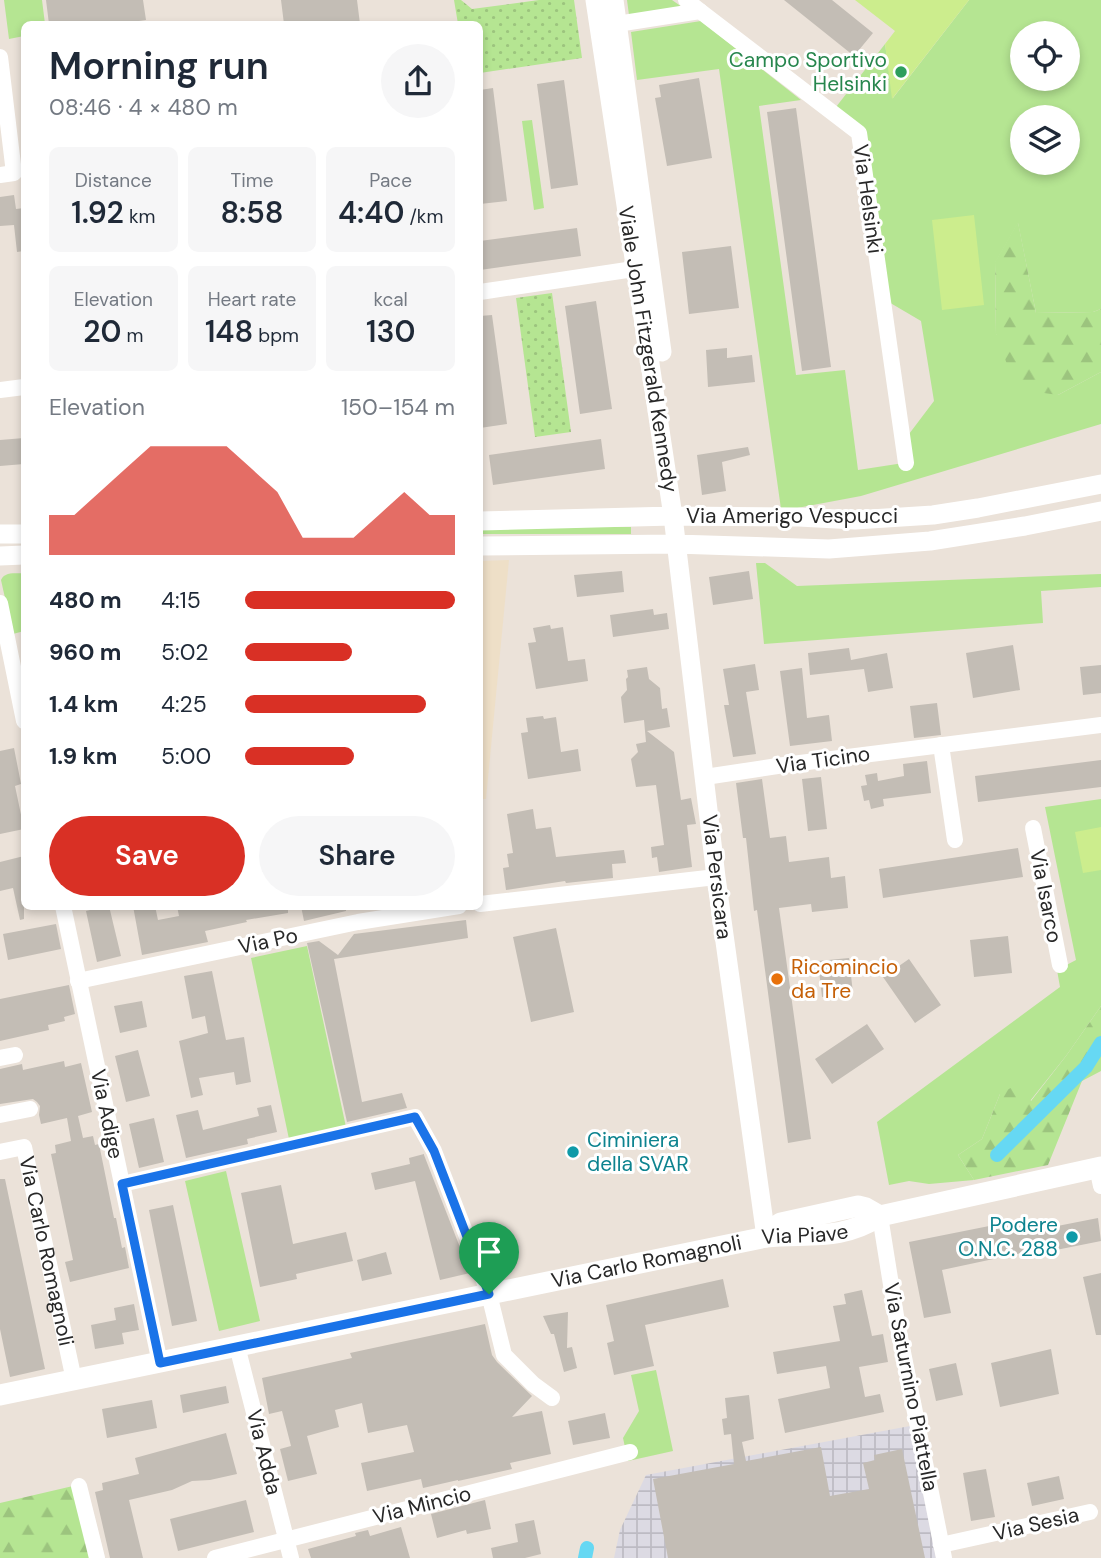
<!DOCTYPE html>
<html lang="en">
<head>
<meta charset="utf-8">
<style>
	body { margin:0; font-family:"DM Sans",sans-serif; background:#f6f6f7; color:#1f2937; height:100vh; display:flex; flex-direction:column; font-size:26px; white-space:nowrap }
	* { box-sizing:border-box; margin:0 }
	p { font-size:23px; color:#747a83 }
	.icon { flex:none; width:38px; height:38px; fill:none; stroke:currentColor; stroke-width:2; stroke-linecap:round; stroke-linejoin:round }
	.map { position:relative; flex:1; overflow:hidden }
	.details { position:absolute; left:21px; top:21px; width:462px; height:889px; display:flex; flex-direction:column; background:#fff; border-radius:10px; box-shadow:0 4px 10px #0003 }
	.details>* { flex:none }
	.fabs { position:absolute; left:1010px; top:21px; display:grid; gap:14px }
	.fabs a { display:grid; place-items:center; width:70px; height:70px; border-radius:50%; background:#fff; box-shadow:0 4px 10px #0003; font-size:35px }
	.pin { position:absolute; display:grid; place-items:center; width:60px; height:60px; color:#fff; margin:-72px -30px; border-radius:50% 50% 50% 0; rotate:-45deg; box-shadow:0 0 7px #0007 }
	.pin .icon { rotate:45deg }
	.round { display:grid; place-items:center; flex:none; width:74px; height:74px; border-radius:37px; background:#f6f6f7 }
	.summary { display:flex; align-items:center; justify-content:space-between; height:119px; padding:0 28px }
	h1 { font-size:38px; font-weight:600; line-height:52px }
	.figures { display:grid; grid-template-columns:repeat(3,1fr); gap:10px; height:119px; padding:7px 28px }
	.figures div { display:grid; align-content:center; border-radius:10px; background:#f6f6f7; text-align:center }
	.figures b { font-size:30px; font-weight:600 }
	.figures small { font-size:19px; font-weight:400 }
	.figures p { font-size:19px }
	.chart { height:196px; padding:14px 28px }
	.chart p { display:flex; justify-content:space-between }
	.chart svg { width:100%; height:126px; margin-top:7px; fill:#d93025; opacity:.7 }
	.cta { display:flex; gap:14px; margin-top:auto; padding:14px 28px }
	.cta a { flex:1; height:80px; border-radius:42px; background:#d93025; color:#fff; font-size:28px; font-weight:600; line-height:80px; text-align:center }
	.cta a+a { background:#f6f6f7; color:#1f2937 }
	ul { padding:0 28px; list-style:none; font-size:23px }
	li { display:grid; grid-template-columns:112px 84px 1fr; align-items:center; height:52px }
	li i { height:18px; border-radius:9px; background:#d93025 }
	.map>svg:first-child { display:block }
	.industrial { fill:url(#industrial-grid) }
	.education { fill:#eedfc7 }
	.grass { fill:#b5e592; fill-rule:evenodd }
	.forest { fill:url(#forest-firs) }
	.park { fill:url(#park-dots) }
	.pitch { fill:#cced8d }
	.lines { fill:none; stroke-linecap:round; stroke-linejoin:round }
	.canal { stroke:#66d8f3; stroke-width:14 }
	.building { fill:#c3bdb5 }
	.minor { stroke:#fff; stroke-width:16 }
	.tertiary { stroke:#fff; stroke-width:19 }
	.secondary { stroke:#fff; stroke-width:21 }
	.route-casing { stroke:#fff; stroke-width:14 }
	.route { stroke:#1a73e8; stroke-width:9 }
	.leisure-dot { fill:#2e9e5b; stroke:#fff; stroke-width:2.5 }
	.food-dot { fill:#e8710a; stroke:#fff; stroke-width:2.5 }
	.culture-dot { fill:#0f9aa8; stroke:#fff; stroke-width:2.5 }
	.labels { text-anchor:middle; stroke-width:6; stroke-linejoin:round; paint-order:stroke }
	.leisure-label { font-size:21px; fill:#27864d; stroke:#fff; text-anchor:end }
	.street-label { font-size:21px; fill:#282828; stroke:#fff }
	.food-label { font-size:21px; fill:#c56008; stroke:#fff; text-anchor:start }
	.culture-label { font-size:21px; fill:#0d838f; stroke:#fff; text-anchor:start }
</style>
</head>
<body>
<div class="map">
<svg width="1101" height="1558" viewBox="0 0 1101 1558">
	<defs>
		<pattern id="industrial-grid" width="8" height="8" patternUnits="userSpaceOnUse" patternTransform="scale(1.75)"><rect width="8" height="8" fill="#dcdae3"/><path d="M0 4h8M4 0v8" fill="none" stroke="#bdbbc3"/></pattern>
		<pattern id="forest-firs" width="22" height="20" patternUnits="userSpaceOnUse" patternTransform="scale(1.75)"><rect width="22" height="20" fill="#b5e592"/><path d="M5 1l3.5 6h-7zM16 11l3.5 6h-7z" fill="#9cc47e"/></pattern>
		<pattern id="park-dots" width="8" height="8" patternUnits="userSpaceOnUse" patternTransform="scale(1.75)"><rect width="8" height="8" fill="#b5e592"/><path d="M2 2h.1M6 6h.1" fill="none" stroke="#9cc47e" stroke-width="1.8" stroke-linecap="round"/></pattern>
	</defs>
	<rect width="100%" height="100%" fill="#ebe2d9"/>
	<!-- industrial -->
	<path class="industrial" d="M910 1426 936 1558H614L620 1530 646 1475Z"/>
	<!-- education -->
	<path class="education" d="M509 560 486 799H480V561Z"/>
	<!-- grass -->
	<path class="grass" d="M4 0H42L45 24H24V36L9 39Z
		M627 0H672L682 7 629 15Z
		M969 0H1101V309L1093 312 1036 313 1018 223 995 263 996 334 1058 395 1101 372V424L861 496 797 508 781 509 719 69 637 80 631 32 701 21 801 100 759 106 796 375 845 370 858 470 910 462 906 438 934 401 921 321 887 301 865 130 836 107 885 44 893 98ZM1022 33H1068V79H1022ZM1022 117H1068V163H1022Z
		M532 120 544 208 534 210 522 121Z
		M516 526 631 527V534H480V527Z
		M756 563H765L797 586 1101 574V587L1041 591 1043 623 764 644Z
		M24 573V631L13 634 1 580C5 571 16 574 24 573Z
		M1101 799V1006L1066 1056 1030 1101 1000 1094 982 1139 958 1155 974 1180 929 1184 909 1181 889 1185 877 1122 1060 987 1057 970 1076 960 1045 807Z
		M307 946 346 1127 289 1139 251 958Z
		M226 1171 260 1321 219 1331 185 1181Z
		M656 1370 673 1451 628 1461 623 1438 639 1411 631 1375Z"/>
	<!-- forest -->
	<path class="forest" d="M1018 222 1036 313 1093 312 1101 309V372L1058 395 1016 389 996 334 995 262Z
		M1101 1006V1071L1082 1081 1048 1165 974 1180 958 1155 982 1139 1000 1094 1021 1082 1031 1101 1066 1056Z
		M73 1486 90 1558H0V1503Z"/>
	<!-- park -->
	<path class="park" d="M454 0H461L472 9 539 0H574L582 58 480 73V24H458Z
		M552 293 571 432 535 437 516 298Z"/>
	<!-- pitch -->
	<path class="pitch" d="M855 0H969L892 99 885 44 895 31Z
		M974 215 984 305 942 310 932 220Z
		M1101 827V870L1083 873 1075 832Z"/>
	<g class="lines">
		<!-- canal -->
		<path class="canal" d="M997 1155 1086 1067 1101 1043
			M585 1558 587 1548"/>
	</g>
	<!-- building -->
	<path class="building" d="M46 0H143L146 20 118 24H93L92 22 79 24H49Z
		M281 0H357L360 24H284Z
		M784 0H832L873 33 854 56Z
		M699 78 712 158 667 166 655 98 661 97 659 85Z
		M564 80 578 185 551 189 537 84Z
		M493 88 507 201 480 204V90Z
		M796 108 831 367 802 371 767 112Z
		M14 195 16 209 24 208V251L17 252 14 225 0 226V197Z
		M577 228 581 256 480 270V241Z
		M731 246 739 308 689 314 682 252Z
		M596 301 612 409 580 414 565 306Z
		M492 315 507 424 480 428V316Z
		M727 348V358L752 355 755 382 708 387 706 350Z
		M24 438V464L0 466V440Z
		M601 439 605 469 493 485 489 455Z
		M748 447 750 455 722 462 726 491 702 495 697 455Z
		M622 571 624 592 577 597 574 575Z
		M749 571 753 599 713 605 709 577Z
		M653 609 654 615 667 613 669 629 613 637 610 615Z
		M550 625 551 629 563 627 568 661 585 659 588 681 536 689 528 643 536 642 533 628Z
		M1013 645 1020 690 973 698 966 653Z
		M849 648 851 660 887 653 893 688 868 692 864 669 810 675 808 653Z
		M755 664 759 690 746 692 756 754 733 757 724 705H729L723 669Z
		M1101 665V693L1083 695 1080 667Z
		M647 667 649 679 660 688 662 709 667 708 670 727 647 731 674 752 681 800 691 798 696 824 687 825 692 867 659 872 657 857 652 858 651 847 664 845 656 785 636 787 631 759 638 752 636 744 646 742 644 720 624 723 621 697 627 690 626 679 628 677 627 670Z
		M802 668 807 718 829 715 832 741 790 746 780 671Z
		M937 703 941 735 914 738 910 706Z
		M543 716 544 719 556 717 561 752 578 749 581 771 528 779 521 733 528 732 526 718Z
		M14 748 21 784 15 786 24 829 0 834V751Z
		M1101 760V787L978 802 975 776Z
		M927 761 931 793 883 799 884 806 871 809 869 800 864 801 861 786 867 785 865 775 877 773 878 781 904 776 903 764Z
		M821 777 827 829 808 831 802 779Z
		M762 779 770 838 786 836 789 862 829 857 831 878 845 876 848 908 812 912 811 904 779 908 811 1139 788 1143 757 910 754 911 746 838H743L736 783Z
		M533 809 536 829 551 827 556 857 624 850 626 863 612 864 613 878 566 883 565 881 506 890 503 868 509 867 507 854 513 853 507 814Z
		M1018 848 1023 877 883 898 879 869Z
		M24 856V919L20 920 13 888 0 891V862Z
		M106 906H109L121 956 97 962 86 911Z
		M133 906H155L158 920 179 916 177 906H288V913L246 920 247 922 205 931 208 942 142 955Z
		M301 906H346V911L304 921Z
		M466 920 468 938 334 959 362 1102 402 1093 407 1108 347 1122 307 943 319 941 338 955 354 934Z
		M56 924 61 949 8 960 3 934Z
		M556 928 574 1012 531 1022 513 937Z
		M1008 936 1012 973 974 977 970 940Z
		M849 958 853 993 822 997 818 961Z
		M909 959 941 1005 915 1023 883 977Z
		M212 971 226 1040 244 1037 251 1082 236 1085 234 1072 199 1078 203 1095 191 1098 179 1041 208 1033 205 1016 192 1019 184 976Z
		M69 985 75 1014 64 1017 65 1021 48 1025 49 1030 0 1041V999Z
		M142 1001 147 1027 120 1033 114 1006Z
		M867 1024 884 1049 832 1084 815 1059Z
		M138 1050 150 1096 126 1102 115 1056Z
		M64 1061 65 1067 81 1063 92 1112 78 1116 83 1138 93 1136 95 1145 99 1144 114 1218H116L122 1248 125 1247 129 1268 70 1282 65 1262 73 1260 51 1154 56 1153 55 1145 71 1141 67 1118 41 1124 39 1115 40 1106 37 1102 33 1099 0 1104V1069L22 1064 23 1070Z
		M271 1105 277 1132 247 1139 248 1144 186 1158 176 1115 198 1110 203 1130 259 1116 257 1108Z
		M154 1118 164 1162 139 1168 129 1124Z
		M424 1154V1155L470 1273 440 1280 415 1181 375 1190 371 1173 410 1164 409 1158Z
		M0 1179H5L45 1369 10 1377 0 1329Z
		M281 1185 293 1244 346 1232 353 1261 296 1274 297 1279 260 1287 241 1193Z
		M173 1205 197 1321 172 1326 149 1210Z
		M1098 1218 1101 1241 1046 1252 1045 1248 942 1270 951 1313 924 1318 909 1242 1024 1219 1027 1232Z
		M386 1252 392 1274 362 1281 357 1260Z
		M1101 1273V1335H1096L1083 1277Z
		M723 1279 729 1307 645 1325 654 1366 614 1375 607 1343 614 1341 606 1305Z
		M862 1290 872 1336 883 1334 888 1362 859 1367 865 1397 880 1394 884 1412 785 1433 778 1399 830 1388 826 1366 777 1374 773 1352 840 1341 833 1306 846 1304 844 1294Z
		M134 1304 139 1330 122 1333 124 1344 95 1349 91 1325 116 1320 114 1308Z
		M568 1312 567 1348 572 1347 577 1368 564 1372 554 1334H551L543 1316Z
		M485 1324 492 1355 497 1362 532 1396 512 1417 542 1411 551 1454 510 1463 512 1469 458 1481V1480L423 1488 421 1479 367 1491 361 1463 414 1452 407 1425 368 1433 362 1403 335 1410 339 1427 307 1436 317 1474 288 1481 280 1449 291 1446 282 1411 269 1414 262 1378 352 1358 350 1353Z
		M1051 1349 1059 1394 1000 1407 991 1363Z
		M956 1363 963 1395 936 1401 929 1369Z
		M226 1386 229 1403 183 1413 180 1395Z
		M749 1395 754 1439 742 1442 746 1461 821 1447 830 1496 869 1489 863 1463 875 1460 874 1455 902 1449 925 1558H668L653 1479 734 1464 731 1434 724 1435 722 1419 727 1418 725 1398Z
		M152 1400 157 1428 107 1438 102 1409Z
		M605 1413 610 1438 573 1445 568 1421Z
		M226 1433 237 1474 210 1480 192 1481 172 1490 129 1500 143 1558H110L95 1492 103 1490 102 1483 139 1474 135 1458Z
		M986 1469 995 1517 971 1521 963 1473Z
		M1059 1476 1064 1499 1032 1506 1027 1483Z
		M246 1500 254 1532 178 1551 170 1519Z
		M485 1500 491 1529 467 1534 466 1530 437 1538 431 1514Z
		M534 1520 541 1554 525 1558H493L491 1548 518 1542 515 1524Z
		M401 1527 410 1558H311L308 1549 356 1536 355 1533 368 1530 370 1536Z"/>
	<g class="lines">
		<!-- minor -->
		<g class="minor">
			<path d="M700 11 859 133 906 463"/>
			<path d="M617 24 700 11 686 0"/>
			<path d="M0 57 14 173 0 175"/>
			<path d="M480 292 647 267"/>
			<path d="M0 390 24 387"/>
			<path d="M0 603 24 721"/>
			<path d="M941 745 955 840"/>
			<path d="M705 777 784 765 1101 725"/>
			<path d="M1033 828 1060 965"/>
			<path d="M480 904 716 877"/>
			<path d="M63 906 160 1363"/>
			<path d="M78 981 358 922 459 906"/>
			<path d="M0 1058 15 1055"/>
			<path d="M0 1115 30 1109"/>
			<path id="s1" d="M0 1152 24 1147 74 1380"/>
			<path d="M1097 1167 1101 1186"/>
			<path d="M122 1184 415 1117 434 1151 489 1294 504 1355 533 1384 552 1398"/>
			<path d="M880 1216 897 1322 944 1558"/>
			<path d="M237 1346 291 1558"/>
			<path d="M79 1486 97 1558"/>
			<path d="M941 1545 1090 1512"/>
			<path d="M215 1558 630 1452"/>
		</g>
		<!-- tertiary -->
		<path class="tertiary" d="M595 0 673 516 716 877 766 1237
			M614 0 662 352
			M480 521 673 516 799 517 855 520 886 518 933 515 978 508 1101 484
			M0 534H24
			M480 546 676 544 829 549 930 541 1025 526 1101 511
			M0 556 24 555"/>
		<!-- secondary -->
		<g class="secondary">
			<path d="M766 1237 773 1228 781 1223 858 1206 866 1208 880 1216"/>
			<path id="s2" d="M0 1395 766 1237C810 1233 841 1241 880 1216L1101 1167"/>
		</g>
	</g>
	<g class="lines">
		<defs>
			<path id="route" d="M415 1117 434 1151 489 1294 160 1363 122 1184Z"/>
		</defs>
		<!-- route casing -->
		<use href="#route" class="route-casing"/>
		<!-- route -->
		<use href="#route" class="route"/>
	</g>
	<!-- markers -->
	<circle class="leisure-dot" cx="901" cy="72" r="7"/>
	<circle class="food-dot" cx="777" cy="979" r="7"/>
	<g class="culture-dot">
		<circle cx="573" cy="1152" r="7"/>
		<circle cx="1072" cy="1237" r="7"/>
	</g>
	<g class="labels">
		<!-- leisure labels -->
		<g class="leisure-label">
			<text x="887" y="67">Campo Sportivo<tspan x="887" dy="24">Helsinki</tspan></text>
		</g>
		<!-- street labels -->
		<g class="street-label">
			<text transform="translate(868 199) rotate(82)" y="7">Via Helsinki</text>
			<text transform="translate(648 349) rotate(81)" y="7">Viale John Fitzgerald Kennedy</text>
			<text x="792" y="523">Via Amerigo Vespucci</text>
			<text transform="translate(823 760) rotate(-8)" y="7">Via Ticino</text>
			<text transform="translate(717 877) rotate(83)" y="7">Via Persicara</text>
			<text transform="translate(1046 896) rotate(79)" y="7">Via Isarco</text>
			<text transform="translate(268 941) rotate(-12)" y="7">Via Po</text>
			<text transform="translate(107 1114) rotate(78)" y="7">Via Adige</text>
			<text dy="7" stroke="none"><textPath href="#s2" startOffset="821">Via Piave</textPath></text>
			<text dy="7" stroke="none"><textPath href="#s1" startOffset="131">Via Carlo Romagnoli</textPath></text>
			<text dy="7" stroke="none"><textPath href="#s2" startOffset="660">Via Carlo Romagnoli</textPath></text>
			<text transform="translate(911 1387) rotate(79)" y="7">Via Saturnino Piattella</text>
			<text transform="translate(264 1452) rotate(76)" y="7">Via Adda</text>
			<text transform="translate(422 1505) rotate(-14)" y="7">Via Mincio</text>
			<text transform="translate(1036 1524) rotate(-13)" y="7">Via Sesia</text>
		</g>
		<!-- food labels -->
		<g class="food-label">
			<text x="791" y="974">Ricomincio<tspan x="791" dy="24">da Tre</tspan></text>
		</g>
		<!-- culture labels -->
		<g class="culture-label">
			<text x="587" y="1147">Ciminiera<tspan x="587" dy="24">della SVAR</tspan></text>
			<text x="1058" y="1232" text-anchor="end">Podere<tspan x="1058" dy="24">O.N.C. 288</tspan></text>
		</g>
	</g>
</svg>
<div class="fabs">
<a><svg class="icon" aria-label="locate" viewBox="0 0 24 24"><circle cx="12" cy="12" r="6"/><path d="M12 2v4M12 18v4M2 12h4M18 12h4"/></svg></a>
<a><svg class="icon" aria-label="layers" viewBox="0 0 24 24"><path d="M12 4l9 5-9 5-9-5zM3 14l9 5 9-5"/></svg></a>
</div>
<div class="pin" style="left:489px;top:1294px;background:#1e9e55"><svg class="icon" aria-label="arrive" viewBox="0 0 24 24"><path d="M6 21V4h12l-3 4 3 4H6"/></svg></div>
<section class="details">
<div class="summary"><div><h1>Morning run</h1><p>08:46 · 4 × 480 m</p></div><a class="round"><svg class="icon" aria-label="share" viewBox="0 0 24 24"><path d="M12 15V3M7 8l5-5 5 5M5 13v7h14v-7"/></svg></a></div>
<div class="figures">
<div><p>Distance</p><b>1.92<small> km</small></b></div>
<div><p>Time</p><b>8:58</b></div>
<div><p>Pace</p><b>4:40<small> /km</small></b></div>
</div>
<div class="figures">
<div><p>Elevation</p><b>20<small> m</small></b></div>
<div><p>Heart rate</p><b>148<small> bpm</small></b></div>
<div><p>kcal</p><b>130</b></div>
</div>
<div class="chart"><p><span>Elevation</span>150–154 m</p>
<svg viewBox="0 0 160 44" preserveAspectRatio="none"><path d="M0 44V30L10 30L20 22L30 14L40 6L50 6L60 6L70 6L80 14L90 22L100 38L110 38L120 38L130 30L140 22L150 30L160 30V44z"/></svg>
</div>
<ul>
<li><b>480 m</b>4:15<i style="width:100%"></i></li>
<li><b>960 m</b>5:02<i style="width:51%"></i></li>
<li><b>1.4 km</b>4:25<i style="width:86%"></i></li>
<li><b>1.9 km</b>5:00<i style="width:52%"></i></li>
</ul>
<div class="cta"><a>Save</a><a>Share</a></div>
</section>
</div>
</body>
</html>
